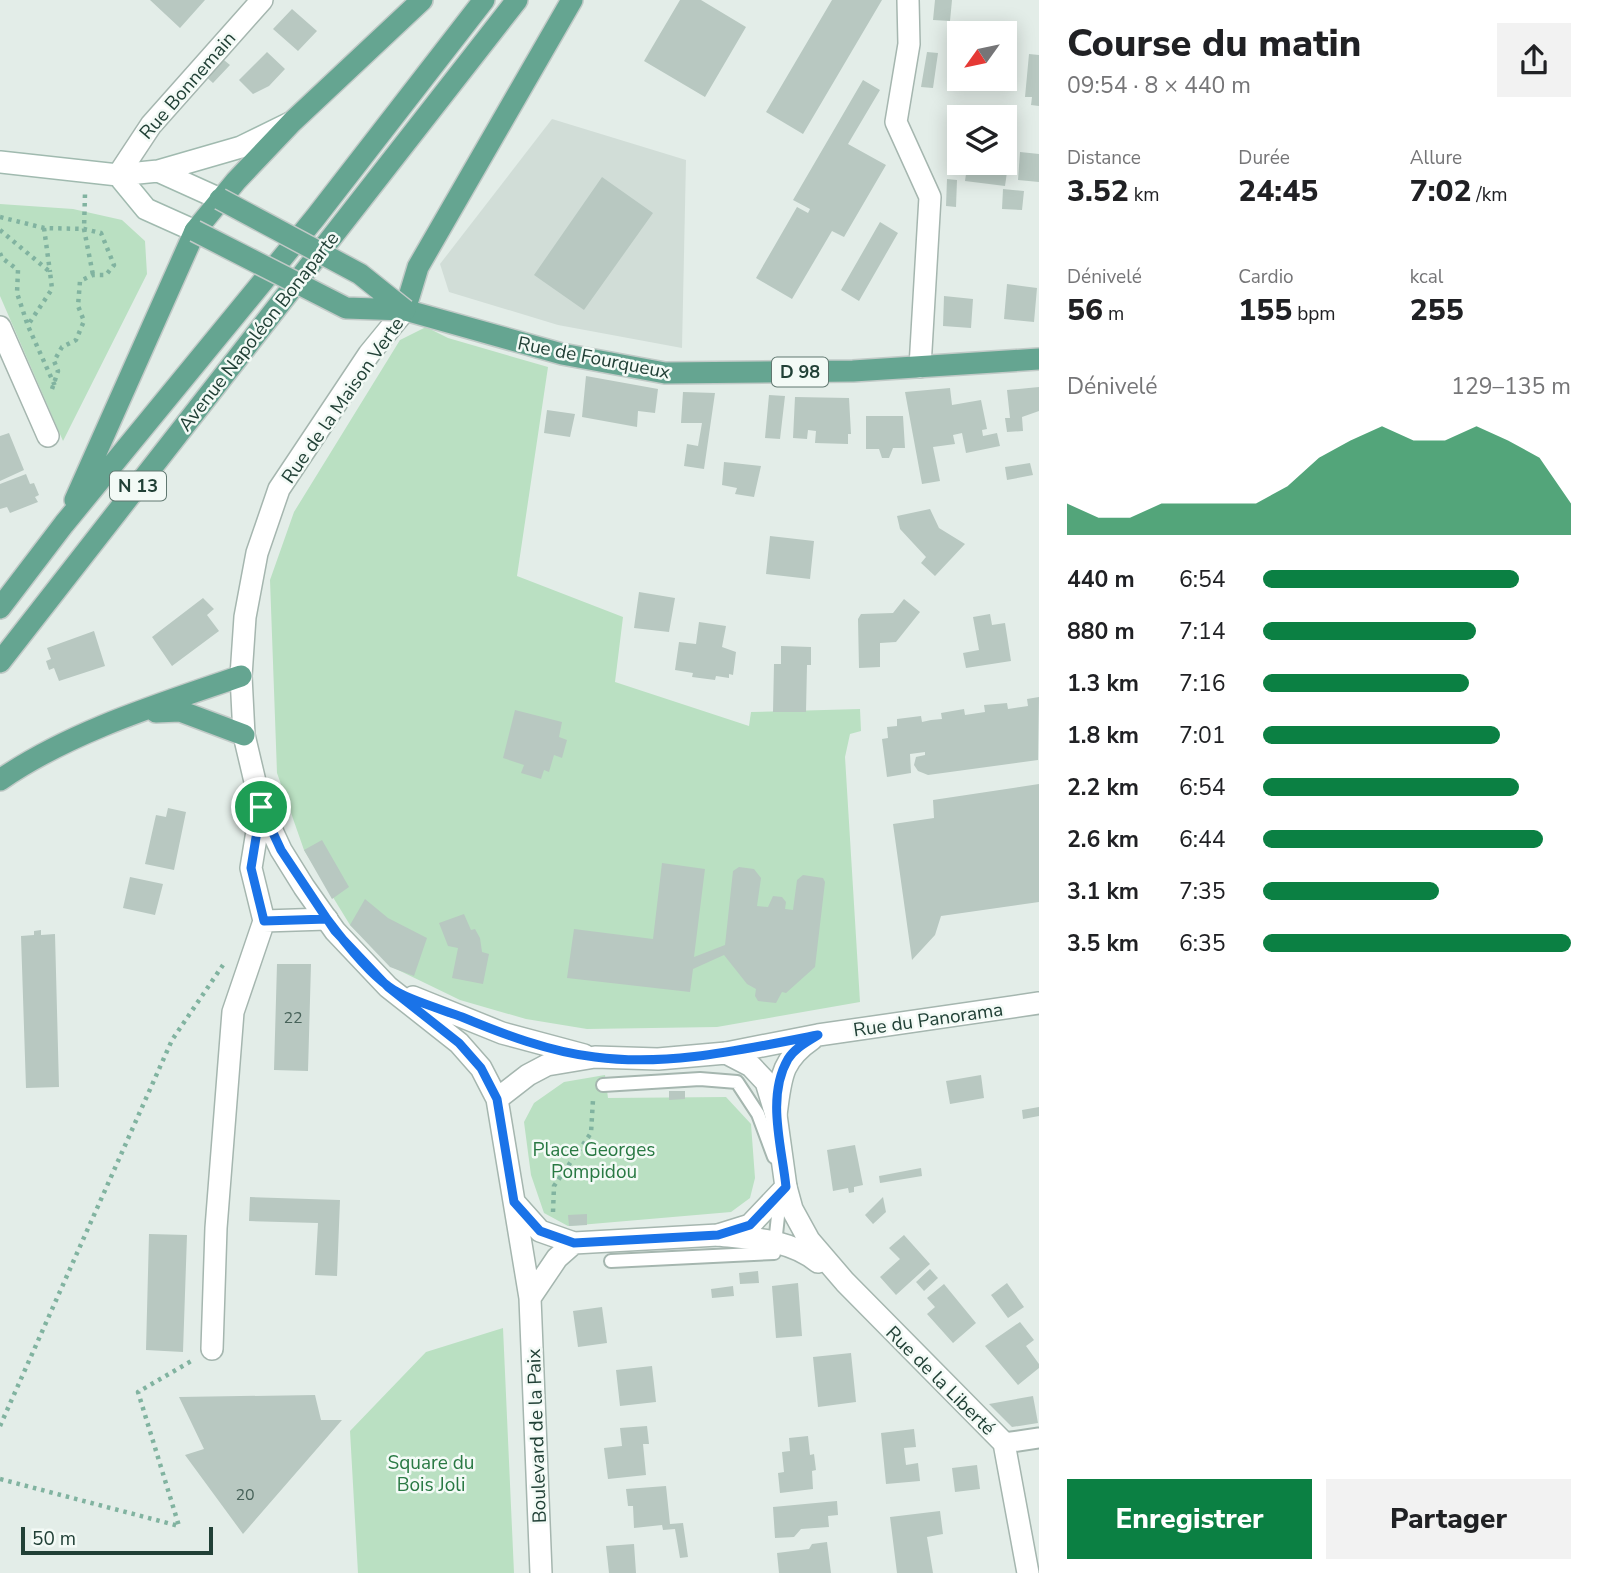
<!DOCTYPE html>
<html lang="fr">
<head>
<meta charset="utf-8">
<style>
	body { margin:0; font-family:"Nunito Sans",sans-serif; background:#f2f2f2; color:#202124; height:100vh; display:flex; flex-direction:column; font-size:26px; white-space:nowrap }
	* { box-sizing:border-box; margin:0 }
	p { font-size:23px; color:#757577 }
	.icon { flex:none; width:38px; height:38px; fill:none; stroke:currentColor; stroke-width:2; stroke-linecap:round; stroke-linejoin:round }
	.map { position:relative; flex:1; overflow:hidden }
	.drawer { display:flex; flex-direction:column; background:#fff; width:560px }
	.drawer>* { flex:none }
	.needle { width:46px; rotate:237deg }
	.controls { position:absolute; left:947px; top:21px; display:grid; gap:14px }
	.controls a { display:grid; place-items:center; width:70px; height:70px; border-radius:0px; background:#fff; box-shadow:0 4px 18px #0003; font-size:35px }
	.scale { position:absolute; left:21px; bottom:18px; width:192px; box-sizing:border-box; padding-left:7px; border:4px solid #214036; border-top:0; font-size:19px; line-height:24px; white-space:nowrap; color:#214036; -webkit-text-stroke:5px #f3faf6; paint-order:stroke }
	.pin { position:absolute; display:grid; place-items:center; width:60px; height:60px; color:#fff; margin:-30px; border:4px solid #fff; border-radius:50%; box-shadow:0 2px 7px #0007 }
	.round { display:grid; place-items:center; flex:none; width:74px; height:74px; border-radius:0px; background:#f2f2f2 }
	.headline { display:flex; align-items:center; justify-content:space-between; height:119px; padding:0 28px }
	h1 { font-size:38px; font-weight:800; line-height:52px }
	.stats { display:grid; grid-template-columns:repeat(3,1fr); gap:10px; height:119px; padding:7px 28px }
	.stats div { display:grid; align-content:center }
	.stats b { font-size:30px; font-weight:800 }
	.stats small { font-size:19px; font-weight:400 }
	.stats p { font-size:19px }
	.chart { height:196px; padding:14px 28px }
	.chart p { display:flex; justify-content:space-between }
	.chart svg { width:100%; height:126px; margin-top:7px; fill:#0b8043; opacity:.7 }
	.button { display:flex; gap:14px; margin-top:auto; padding:14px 28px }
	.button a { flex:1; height:80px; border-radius:0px; background:#0b8043; color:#fff; font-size:28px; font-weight:800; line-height:80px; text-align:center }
	.button a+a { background:#f2f2f2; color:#202124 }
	ul { padding:0 28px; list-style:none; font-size:23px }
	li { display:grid; grid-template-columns:112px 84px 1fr; align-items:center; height:52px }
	li i { height:18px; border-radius:9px; background:#0b8043 }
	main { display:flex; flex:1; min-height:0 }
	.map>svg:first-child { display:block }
	.built { fill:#d1ddd7 }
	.green { fill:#bae0c2 }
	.building { fill:#b8c8c1 }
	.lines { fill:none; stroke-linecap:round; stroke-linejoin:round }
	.service-casing { stroke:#a5b6af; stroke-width:16 }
	.pedestrian-casing { stroke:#a5b6af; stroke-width:23 }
	.minor-casing { stroke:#a5b6af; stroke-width:24 }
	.tertiary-casing { stroke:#a5b6af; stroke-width:24 }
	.secondary-casing { stroke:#a0baaf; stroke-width:24 }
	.primary-casing { stroke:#c1cac7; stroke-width:24 }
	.path { stroke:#81b3a0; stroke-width:4.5; stroke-dasharray:3.5 5; stroke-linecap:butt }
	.service { stroke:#fff; stroke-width:12 }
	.pedestrian { stroke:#fff; stroke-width:19 }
	.minor { stroke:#fff; stroke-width:21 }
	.tertiary { stroke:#fff; stroke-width:21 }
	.secondary { stroke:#fff; stroke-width:21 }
	.primary { stroke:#65a591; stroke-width:21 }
	.primary-bridge-casing { stroke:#c1cac7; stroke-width:24; stroke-linecap:butt }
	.primary-bridge { stroke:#65a591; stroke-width:21 }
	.route-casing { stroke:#fff; stroke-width:14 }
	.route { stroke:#1a73e8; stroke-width:9 }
	.labels { text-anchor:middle; stroke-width:5; stroke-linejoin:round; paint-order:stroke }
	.number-label { font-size:16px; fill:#476259 }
	.shield { fill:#f3faf6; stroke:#607870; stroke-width:2 }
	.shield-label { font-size:18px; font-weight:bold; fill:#214036 }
	.street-label { font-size:19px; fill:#214036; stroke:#f3faf6 }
	.park-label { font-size:19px; fill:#297943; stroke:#f3faf6 }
</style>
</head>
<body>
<main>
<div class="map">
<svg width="1039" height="1573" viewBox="0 0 1039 1573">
	<rect width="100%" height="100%" fill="#e3ede8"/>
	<!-- built -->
	<path class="built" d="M552 119 686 160 682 348 558 325 449 292 440 264Z"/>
	<!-- green -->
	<path class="green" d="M0 204 73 209 122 220 145 241 147 274 63 441 0 296Z
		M426 327 448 338 548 367 517 576 623 617 615 682 749 726 751 712 860 709 861 731 850 734 845 757 860 1002 717 1027 587 1029 526 1019 460 1000 394 968 350 925 304 850 277 773 270 580 294 512 400 340Z
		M605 1075 608 1098 726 1097 751 1124 755 1178 750 1198 731 1212 568 1226 544 1213 531 1175 524 1122 534 1103 564 1082Z
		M503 1328 514 1573H358L350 1431 426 1352Z"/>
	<!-- building -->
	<path class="building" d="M150 0H205L180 28Z
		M680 0H701L746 27 705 97 644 61Z
		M832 0H882L803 134 766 112Z
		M935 0H952L950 21 933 20Z
		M292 9 317 31 298 51 273 29Z
		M267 52 285 69 269 86 253 94 239 80Z
		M927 52 938 53 933 88 921 87Z
		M1029 54 1039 55V106L1031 105 1032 97H1025Z
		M219 56 230 65 213 83 203 74Z
		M863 80 880 90 848 144 886 165 844 237 832 231 792 299 756 278 797 207 808 213 810 209 793 200Z
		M1020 152 1039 154V182L1018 180Z
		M967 167 1007 172 1005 186 965 181Z
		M602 177 653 213 584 310 534 275Z
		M947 179 957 180 956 207 946 206Z
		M1003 189 1024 191 1022 210 1002 209Z
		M880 222 898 233 859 301 841 290Z
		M1007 284 1037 288 1034 322 1004 319Z
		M944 296 973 299 971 328 943 326Z
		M586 376 658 389 655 413 638 411 637 427 582 417Z
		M1039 387V411L1022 417 1023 431 1007 432 1005 418H1010L1007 390Z
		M950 388 952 405 981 400 987 429 982 430 983 436 997 433 1000 446 966 453 962 433 953 435 955 444 933 447 940 481 922 484 905 392Z
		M683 392 715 393 704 469 684 466 687 444 698 446 702 423H681Z
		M769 395 785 396 780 439 765 438Z
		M795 397 849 398 851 434H848V444L815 443 816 431 808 430 807 439 793 438Z
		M547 410 575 414 570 437 544 433Z
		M866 416H903L905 448H893L889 458H882L879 449H866Z
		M9 433 24 470 0 481V436Z
		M724 462 761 466 754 497 735 494 737 488 722 485Z
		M1030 463 1033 475 1007 480 1005 467Z
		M26 474 30 484 34 483 39 495 35 497 38 502 10 513 7 507 0 509V484Z
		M930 509 939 528 965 544 935 576 921 563 926 557 900 529 897 516Z
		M770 536 814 541 810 579 766 574Z
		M639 592 675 598 669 632 634 628Z
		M203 598 214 609 207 615 219 631 172 666 152 637Z
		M904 599 920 612 896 642 880 643V667L859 668 858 619 861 614 893 613Z
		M990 614 992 625 1005 623 1011 661 966 668 963 653 979 650 973 617Z
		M699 622 726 626 722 647 736 652 733 675 729 674V678L716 676 715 680 692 677 693 673 675 670 679 642 696 644Z
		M94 631 105 666 59 681 54 668 49 670 46 661 51 659 47 648Z
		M781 646 811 647V665H807L806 712H773L774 664H781Z
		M1039 697 1038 760 928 775 918 771 914 765 916 757 925 755V752L910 754 911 773 887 777 882 739 888 738 887 727 897 726V719L921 716 922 722 931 720 942 719 941 713 964 709 965 715 985 712 984 705 996 704 1007 703 1008 709 1028 706 1027 699Z
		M515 710 562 722 559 737 567 740 562 758 554 755 549 772 544 770 541 779 521 773 524 765 503 758Z
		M1039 784V902L941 916 935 935 912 960 893 824 934 818 933 800Z
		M168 808 186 812 174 870 145 864 156 815 166 817Z
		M322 840 349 887 332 899 304 850Z
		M662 863 705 869 694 957 725 945 733 871 739 867 754 869 761 878 757 906 768 907 773 896 782 897 786 902 785 909 793 910 797 880 803 875 823 878 825 882 815 967 786 993 782 992 776 1003 758 1001 755 996 756 989 747 984 724 955 693 969 690 992 567 978 574 929 653 939Z
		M130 877 163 884 155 915 123 908Z
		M365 899 388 918 427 938 414 976 390 967 350 925Z
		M464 914 471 930 475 929 480 938 482 952 489 954 483 984 452 978 458 948 448 946 439 923Z
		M41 930V935L55 934 59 1087 26 1088 21 936 34 935V931Z
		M277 964H311L308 1071 274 1070Z
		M981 1075 984 1098 950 1104 946 1081Z
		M669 1091H685V1099L669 1100Z
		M1039 1107V1116L1023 1119 1022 1110Z
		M855 1145 863 1185 854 1187V1192L849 1193 848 1188 833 1191 827 1150Z
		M921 1168 922 1176 880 1183 879 1176Z
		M250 1197 340 1200 337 1276 315 1275 318 1223 249 1221Z
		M883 1197 886 1212 873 1224 865 1215Z
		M587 1214V1225L569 1226 568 1215Z
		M149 1234 187 1235 183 1352 146 1350Z
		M904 1235 930 1264 896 1295 880 1277 900 1259 889 1248Z
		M930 1269 938 1278 924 1291 916 1282Z
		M758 1271 759 1283 740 1284 739 1273Z
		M798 1283 802 1336 776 1338 772 1286Z
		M1007 1283 1024 1307 1008 1318 991 1295Z
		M944 1284 976 1323 953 1343 927 1314 935 1307 927 1298Z
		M733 1286 734 1296 712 1298 711 1289Z
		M602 1307 607 1343 578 1347 573 1311Z
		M1020 1322 1034 1340 1026 1346 1039 1364V1368L1018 1385 985 1346Z
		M851 1353 856 1402 818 1407 813 1357Z
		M652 1366 656 1402 620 1406 616 1370Z
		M315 1395 321 1420H342L243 1534 185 1455 204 1449 179 1397Z
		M1033 1396 1038 1423 1012 1427 989 1404Z
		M647 1426 649 1444H643L646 1475 608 1479 604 1448 622 1446 620 1428Z
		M914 1429 916 1447 904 1448 906 1465 918 1463 920 1481 886 1484 881 1433Z
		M808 1436 810 1455 814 1454 816 1470 812 1471 813 1489 780 1493 778 1473 784 1472 782 1452 790 1451 789 1438Z
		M977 1465 980 1489 955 1492 952 1468Z
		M666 1486 670 1524 683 1523 688 1557 680 1558 675 1529 663 1530 662 1525 634 1528 633 1506H628L626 1489Z
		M837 1501 838 1515 828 1516 829 1527 801 1529 794 1537 775 1538 773 1507Z
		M940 1511 943 1534 927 1537 933 1573H897L890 1517Z
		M827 1542 831 1573H779L777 1553 809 1549 812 1544Z
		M634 1544 636 1573H609L606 1546Z"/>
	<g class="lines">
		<defs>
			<path id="service" d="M603 1085 700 1079 737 1082 758 1114 774 1157
				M611 1261 774 1253 778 1216 775 1201"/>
			<path id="pedestrian" d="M1004 1443 1039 1438"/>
			<path id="minor" d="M908 0 909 44 896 122 930 197 920 367
				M118 175 151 125 262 0
				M0 327 48 436
				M264 921 327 919
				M726 1053 818 1035 1039 1003
				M776 1115C781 1079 780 1061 812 1039
				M786 1187 792 1209 809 1240 845 1282 1004 1443 1028 1573
				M718 1235C755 1239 789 1239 818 1262
				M212 1349 216 1228 233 1012 264 921 251 868 261 807"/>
			<path id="tertiary" d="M405 310 369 354 279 489 257 553 245 617 241 676 244 735 261 807 281 850 304 887 335 931 388 987 459 1043 481 1068 497 1099 530 1298 541 1573
				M413 997 502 1033 584 1055
				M497 1099 528 1075 547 1065 595 1057 658 1059 726 1053 751 1066 766 1082 776 1115 786 1187 750 1225 718 1235 574 1243 540 1231 515 1203
				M530 1298 557 1258 574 1243"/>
			<path id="secondary" d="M0 162 118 175 158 171 220 199
				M158 171 241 147 290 123
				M118 175 146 209 195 231"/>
			<path id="primary" d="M572 0 418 267 405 310 562 354 665 373 853 371 1039 359
				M75 500 195 231 236 181 292 122 422 0
				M0 608 64 524 315 218 484 0
				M0 662 517 0
				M156 712 180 711 244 735
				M0 780C71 731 160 704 241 676"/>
		</defs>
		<!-- service casing -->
		<use href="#service" class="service-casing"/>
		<!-- pedestrian casing -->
		<use href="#pedestrian" class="pedestrian-casing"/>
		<!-- minor casing -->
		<use href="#minor" class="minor-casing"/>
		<!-- tertiary casing -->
		<use href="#tertiary" class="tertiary-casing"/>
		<!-- secondary casing -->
		<use href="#secondary" class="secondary-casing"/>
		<!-- primary casing -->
		<use href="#primary" class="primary-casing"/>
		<!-- path -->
		<path class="path" d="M0 217 44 228 84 229 93 275
			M44 228 50 272
			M0 230 50 272 52 289 28 325
			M0 253 2 258 18 270 17 293 28 326 55 386
			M52 389 58 371 54 361 62 347 76 340 84 321 78 306 80 281 93 275H106L114 265 101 233 84 229 85 194
			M553 1212 554 1186 591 1133 593 1100
			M0 1426 172 1040 223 965
			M0 1479 179 1526 138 1392 193 1360"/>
		<!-- service -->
		<use href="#service" class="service"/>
		<!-- pedestrian -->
		<use href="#pedestrian" class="pedestrian"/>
		<!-- minor -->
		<use href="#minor" class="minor"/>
		<!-- tertiary -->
		<use href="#tertiary" class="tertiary"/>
		<!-- secondary -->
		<use href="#secondary" class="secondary"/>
		<!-- primary -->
		<use href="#primary" class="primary"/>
		<defs>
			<path id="primary-bridge" d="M220 199 360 274 405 310
				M195 231 346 308 405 310"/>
		</defs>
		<!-- primary-bridge casing -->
		<use href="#primary-bridge" class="primary-bridge-casing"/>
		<!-- primary-bridge -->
		<use href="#primary-bridge" class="primary-bridge"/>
	</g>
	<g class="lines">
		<defs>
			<path id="route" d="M261 807 281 850 335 931 388 987 459 1043 481 1068 497 1099 514 1202 540 1231 574 1243 718 1235 750 1225 786 1187C782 1147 766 1097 788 1059 795 1048 807 1042 818 1035 745 1049 669 1067 595 1057 550 1052 503 1034 462 1017 441 1009 405 999 388 986 368 972 342 939 327 919L264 921 251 868 261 807"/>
		</defs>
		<!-- route casing -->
		<use href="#route" class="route-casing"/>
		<!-- route -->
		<use href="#route" class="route"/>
	</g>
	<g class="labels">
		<!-- number labels -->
		<g class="number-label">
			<text x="293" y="1023">22</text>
			<text x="245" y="1500">20</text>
		</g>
		<!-- shield labels -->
		<g class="shield">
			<rect x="772" y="357.5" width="56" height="29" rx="5"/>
			<rect x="110" y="471.5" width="56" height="29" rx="5"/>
		</g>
		<g class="shield-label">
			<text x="800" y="378">D 98</text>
			<text x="138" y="492">N 13</text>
		</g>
		<!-- street labels -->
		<g class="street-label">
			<text transform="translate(187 85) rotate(-49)" y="7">Rue Bonnemain</text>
			<text transform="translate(258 331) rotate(-52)" y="7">Avenue Napoléon Bonaparte</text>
			<text transform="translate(594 357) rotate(11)" y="7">Rue de Fourqueux</text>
			<text transform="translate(342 400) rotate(-55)" y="7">Rue de la Maison Verte</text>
			<text transform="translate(928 1019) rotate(-8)" y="7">Rue du Panorama</text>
			<text transform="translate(941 1380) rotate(45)" y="7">Rue de la Liberté</text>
			<text transform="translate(536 1436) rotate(-92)" y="7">Boulevard de la Paix</text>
		</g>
		<!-- park labels -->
		<g class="park-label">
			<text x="594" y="1156">Place Georges<tspan x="594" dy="22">Pompidou</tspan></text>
			<text x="431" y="1469">Square du<tspan x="431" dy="22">Bois Joli</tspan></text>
		</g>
	</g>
</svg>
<div class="controls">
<a><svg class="needle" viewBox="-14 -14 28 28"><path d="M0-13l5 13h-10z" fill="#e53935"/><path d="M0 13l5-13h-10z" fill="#757577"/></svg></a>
<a><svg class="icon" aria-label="layers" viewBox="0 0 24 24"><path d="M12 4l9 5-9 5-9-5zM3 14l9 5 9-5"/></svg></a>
</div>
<div class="scale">50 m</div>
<div class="pin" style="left:261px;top:807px;background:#1e9e55"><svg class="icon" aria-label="arrive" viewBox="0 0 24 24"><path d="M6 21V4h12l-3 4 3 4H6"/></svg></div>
</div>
<section class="drawer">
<div class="headline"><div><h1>Course du matin</h1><p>09:54 · 8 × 440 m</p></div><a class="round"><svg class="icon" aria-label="share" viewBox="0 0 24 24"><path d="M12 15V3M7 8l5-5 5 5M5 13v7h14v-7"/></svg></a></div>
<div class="stats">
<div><p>Distance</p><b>3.52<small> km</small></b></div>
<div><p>Durée</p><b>24:45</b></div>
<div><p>Allure</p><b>7:02<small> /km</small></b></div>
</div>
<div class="stats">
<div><p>Dénivelé</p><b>56<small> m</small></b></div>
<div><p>Cardio</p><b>155<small> bpm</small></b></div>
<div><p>kcal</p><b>255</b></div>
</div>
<div class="chart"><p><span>Dénivelé</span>129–135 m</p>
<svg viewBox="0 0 160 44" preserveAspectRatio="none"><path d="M0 44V33L10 38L20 38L30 33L40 33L50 33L60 33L70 27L80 17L90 11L100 6L110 11L120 11L130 6L140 11L150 17L160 33V44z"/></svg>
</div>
<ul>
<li><b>440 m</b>6:54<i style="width:83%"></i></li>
<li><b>880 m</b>7:14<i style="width:69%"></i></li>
<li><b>1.3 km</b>7:16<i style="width:67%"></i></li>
<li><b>1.8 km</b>7:01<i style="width:77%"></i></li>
<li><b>2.2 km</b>6:54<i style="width:83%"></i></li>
<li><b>2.6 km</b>6:44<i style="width:91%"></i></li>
<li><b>3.1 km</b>7:35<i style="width:57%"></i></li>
<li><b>3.5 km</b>6:35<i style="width:100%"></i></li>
</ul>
<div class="button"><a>Enregistrer</a><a>Partager</a></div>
</section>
</main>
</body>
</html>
